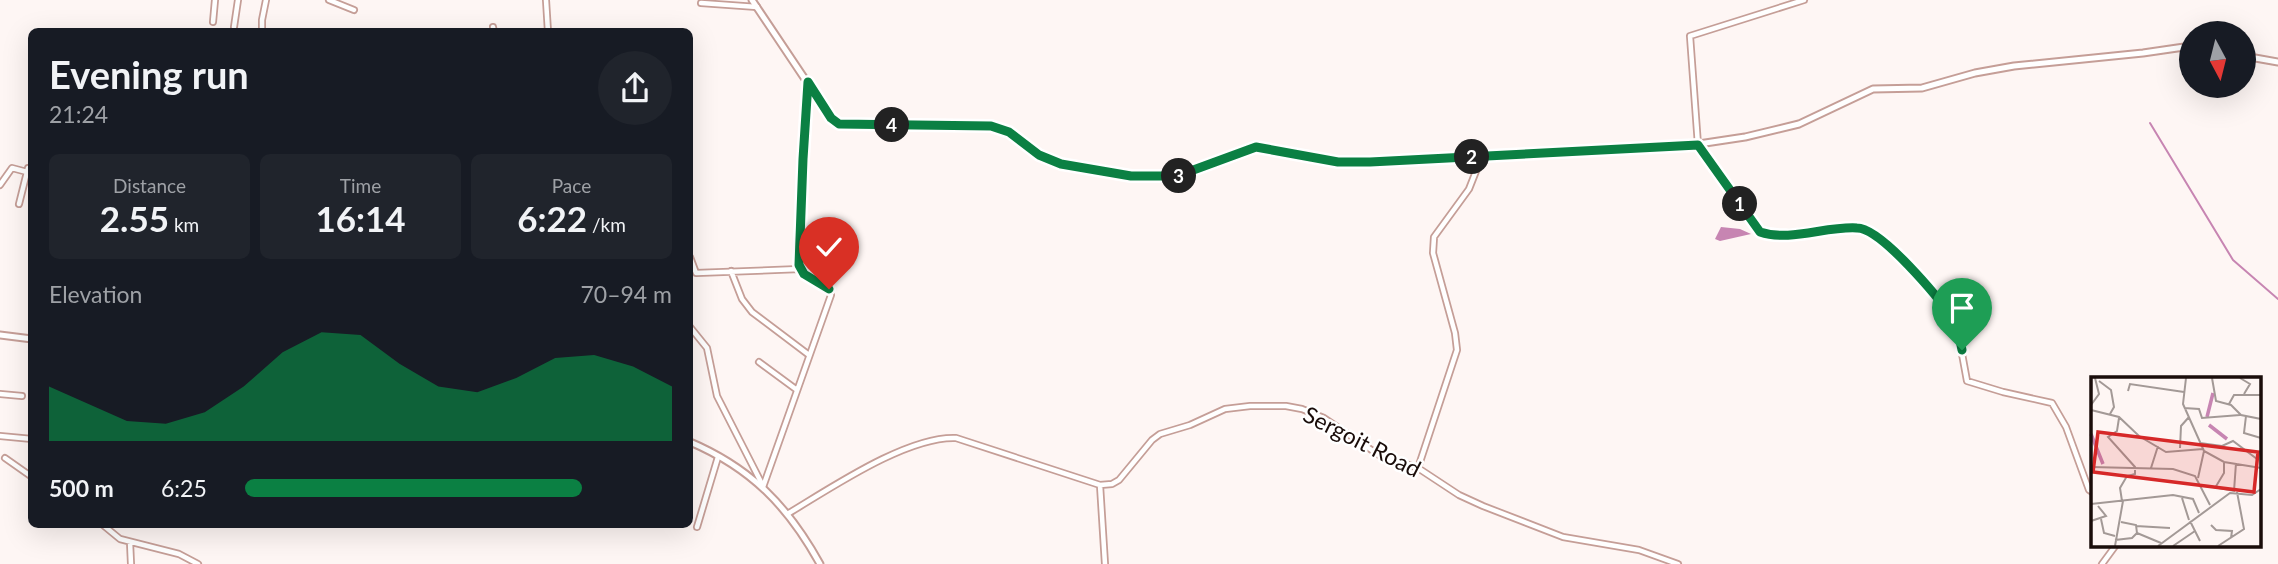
<!DOCTYPE html>
<html lang="en">
<head>
<meta charset="utf-8">
<style>
	body { margin:0; font-family:Lato,sans-serif; background:#20242c; color:#f1f3f6; height:100vh; display:flex; flex-direction:column; font-size:26px; white-space:nowrap }
	* { box-sizing:border-box; margin:0 }
	p { font-size:23px; color:#9ea1a6 }
	.icon { flex:none; width:38px; height:38px; fill:none; stroke:currentColor; stroke-width:2; stroke-linecap:round; stroke-linejoin:round }
	.map { position:relative; flex:1; overflow:hidden }
	.details { position:absolute; left:28px; top:28px; width:665px; height:500px; display:flex; flex-direction:column; background:#171b24; border-radius:10px; box-shadow:0 7px 28px #0002 }
	.details>* { flex:none }
	.needle { width:46px; rotate:173deg }
	.buttons { position:absolute; left:2179px; top:21px; display:grid; gap:14px }
	.buttons a { display:grid; place-items:center; width:77px; height:77px; border-radius:50%; background:#171b24; box-shadow:0 7px 28px #0002; font-size:35px }
	.pin { position:absolute; display:grid; place-items:center; width:60px; height:60px; color:#fff; margin:-72px -30px; border-radius:50% 50% 50% 0; rotate:-45deg; box-shadow:0 0 7px #0007 }
	.pin .icon { rotate:45deg }
	.km { position:absolute; width:35px; height:35px; margin:-18px; border-radius:50%; background:#222; color:#fff; font-size:19px; line-height:35px; text-align:center }
	.round { display:grid; place-items:center; flex:none; width:74px; height:74px; border-radius:37px; background:#20242c }
	.headline { display:flex; align-items:center; justify-content:space-between; height:119px; padding:0 21px }
	h1 { font-size:38px; font-weight:700; line-height:52px }
	.figures { display:grid; grid-template-columns:repeat(3,1fr); gap:10px; height:119px; padding:7px 21px }
	.figures div { display:grid; align-content:center; border-radius:10px; background:#20242c; text-align:center }
	.figures b { font-size:35px; font-weight:700 }
	.figures small { font-size:19px; font-weight:400 }
	.figures p { font-size:19px }
	.chart { height:196px; padding:14px 21px }
	.chart p { display:flex; justify-content:space-between }
	.chart svg { width:100%; height:126px; margin-top:7px; fill:#0b8043; opacity:.7 }
	ul { padding:0 21px; list-style:none; font-size:23px }
	li { display:grid; grid-template-columns:112px 84px 1fr; align-items:center; height:52px }
	li i { height:18px; border-radius:9px; background:#0b8043 }
	.map>svg:first-child { display:block }
	.water { fill:#c785b2 }
	.lines { fill:none; stroke-linecap:round; stroke-linejoin:round }
	.stream { stroke:#c785b2; stroke-width:2 }
	.minor-casing { stroke:#c59e97; stroke-width:8 }
	.tertiary-casing { stroke:#c59e97; stroke-width:9 }
	.minor { stroke:#fff; stroke-width:4.5 }
	.tertiary { stroke:#fff; stroke-width:5 }
	.route-casing { stroke:#fff; stroke-width:14 }
	.route { stroke:#0b8043; stroke-width:9 }
	.labels { text-anchor:middle; stroke-width:5; stroke-linejoin:round; paint-order:stroke }
	.street-label { font-size:23px; fill:#1a0d0a; stroke:#fff }
	.inset-river { fill:none; stroke:#c785b2; stroke-width:3.5 }
	.inset-road { fill:none; stroke:#a39996; stroke-width:2 }
	.view { fill:#d62828; fill-opacity:0.15; stroke:#d62828; stroke-width:3.5 }
	.inset-edge { fill:none; stroke:#1a0d0a; stroke-width:3.5 }
</style>
</head>
<body>
<div class="map">
<svg width="2278" height="564" viewBox="0 0 2278 564">
	<rect width="100%" height="100%" fill="#fef6f4"/>
	<!-- water -->
	<path class="water" d="M1721 227 1740 229 1751 234 1720 241 1715 239Z"/>
	<g class="lines">
		<!-- stream -->
		<path class="stream" d="M2150 123 2233 260 2278 299"/>
		<defs>
			<path id="minor" d="M329 0 354 10
				M546 0 548 32
				M1804 0 1690 36 1698 145 1760 232 1774 234 1854 227 1862 228 1876 236 1904 259 1952 318 1958 332 1967 381 2003 392 2052 403 2066 427 2089 490 2092 492
				M701 3 757 7
				M213 22 215 0
				M234 27 238 0
				M493 27 494 32
				M262 32V20L266 0
				M0 185 12 168 27 172
				M19 204 28 168
				M690 257 696 273 800 269
				M731 271 742 299 752 312 809 355
				M690 327 707 348 717 396 763 486
				M759 362 797 390
				M0 394 22 396
				M0 436 32 439
				M5 458 32 477
				M1418 468 1457 350 1455 333 1433 253 1434 237 1469 189 1482 156
				M1100 485 1105 564
				M763 487 831 295C827 279 806 280 799 265L803 159 808 83
				M789 513C831 488 907 436 956 438L1100 485 1112 484 1119 480 1152 440 1160 434 1190 425 1225 409 1250 406H1286L1302 409 1324 418 1379 455 1418 468 1459 495 1483 506 1563 537 1639 550 1678 564
				M103 525 120 539 179 554 198 564
				M697 527 718 457
				M130 542 131 564
				M2102 564 2116 545"/>
			<path id="tertiary" d="M752 0 831 118 839 124 991 126 1009 132 1039 155 1061 164 1131 176H1177L1256 147 1338 162H1370L1692 145 1745 137 1799 124 1873 89 1922 88 1975 73 2014 66 2143 53 2191 46
				M2244 56 2278 62
				M0 335 32 339
				M690 442C751 468 788 506 820 564"/>
		</defs>
		<!-- minor casing -->
		<use href="#minor" class="minor-casing"/>
		<!-- tertiary casing -->
		<use href="#tertiary" class="tertiary-casing"/>
		<!-- minor -->
		<use href="#minor" class="minor"/>
		<!-- tertiary -->
		<use href="#tertiary" class="tertiary"/>
	</g>
	<g class="lines">
		<defs>
			<path id="route" d="M829 289 804 274 799 265 803 159 808 82 831 118 839 124 991 126 1009 132 1039 155 1061 164 1131 176H1177L1256 147 1338 162H1370L1698 145 1760 232C1790 242 1826 226 1857 228 1881 228 1939 298 1953 319 1958 328 1960 339 1962 350"/>
		</defs>
		<!-- route casing -->
		<use href="#route" class="route-casing"/>
		<!-- route -->
		<use href="#route" class="route"/>
	</g>
	<g class="labels">
		<!-- street labels -->
		<g class="street-label">
			<text transform="translate(1362 442) rotate(27)" y="8">Sergoit Road</text>
		</g>
	</g>
	<!-- overview -->
	<g transform="translate(2091 377)">
		<rect width="170" height="170" fill="#fef6f4"/>
		<path class="inset-river" d="M116 40 122 16M118 48 136 62M0 57 12 87"/>
		<path class="inset-road" d="M95 1 92 27 113 74 133 85 170 91M121 1 125 24 140 28 150 38 170 42M149 1 159 7 153 17M8 4 20 13 23 30 19 37M37 14 39 7 93 15M138 27 143 18H170M0 28 8 17 4 1M93 31 108 32 111 41 149 38M0 33 28 40 48 59 75 75 112 72M155 39 153 56 170 61M28 41 26 54 17 60 44 90V97L36 99 29 111 31 124M109 66 131 69 142 64 166 82M89 71 90 49 98 40M0 90 82 92 104 99 119 128M60 91 67 69M107 101 113 74M122 110 144 114M124 111 133 96V85M143 114 145 86M91 121 98 143M0 127 82 118 102 122 108 136M10 142 13 156 24 159M0 144 15 139 7 129M99 144 109 164M30 145 45 148 46 156 70 166M120 148 125 153 141 154 140 161M45 149 79 151M24 163 41 161 46 156M24 169 32 124M67 169 139 116 161 118 170 112M82 169 104 154M127 169 153 152 146 115"/>
		<path class="view" d="M7 55 167 75 163 115 2 95Z"/>
		<rect width="170" height="170" class="inset-edge"/>
	</g>
</svg>
<div class="buttons">
<a><svg class="needle" viewBox="-14 -14 28 28"><path d="M0-13l5 13h-10z" fill="#e53935"/><path d="M0 13l5-13h-10z" fill="#9ea1a6"/></svg></a>
</div>
<div class="pin" style="left:1962px;top:350px;background:#1e9e55"><svg class="icon" aria-label="arrive" viewBox="0 0 24 24"><path d="M6 21V4h12l-3 4 3 4H6"/></svg></div>
<div class="pin" style="left:829px;top:289px;background:#d93025"><svg class="icon" aria-label="check" viewBox="0 0 24 24"><path d="M5 12l5 5 9-10"/></svg></div>
<b class="km" style="left:1740px;top:204px">1</b>
<b class="km" style="left:1472px;top:157px">2</b>
<b class="km" style="left:1179px;top:176px">3</b>
<b class="km" style="left:892px;top:125px">4</b>
<section class="details">
<div class="headline"><div><h1>Evening run</h1><p>21:24</p></div><a class="round"><svg class="icon" aria-label="share" viewBox="0 0 24 24"><path d="M12 15V3M7 8l5-5 5 5M5 13v7h14v-7"/></svg></a></div>
<div class="figures">
<div><p>Distance</p><b>2.55<small> km</small></b></div>
<div><p>Time</p><b>16:14</b></div>
<div><p>Pace</p><b>6:22<small> /km</small></b></div>
</div>
<div class="chart"><p><span>Elevation</span>70–94 m</p>
<svg viewBox="0 0 160 44" preserveAspectRatio="none"><path d="M0 44V25L10 31L20 37L30 38L40 34L50 25L60 13L70 6L80 7L90 17L100 25L110 27L120 22L130 15L140 14L150 18L160 25V44z"/></svg>
</div>
<ul>
<li><b>500 m</b>6:25<i style="width:79%"></i></li>
</ul>
</section>
</div>
</body>
</html>
